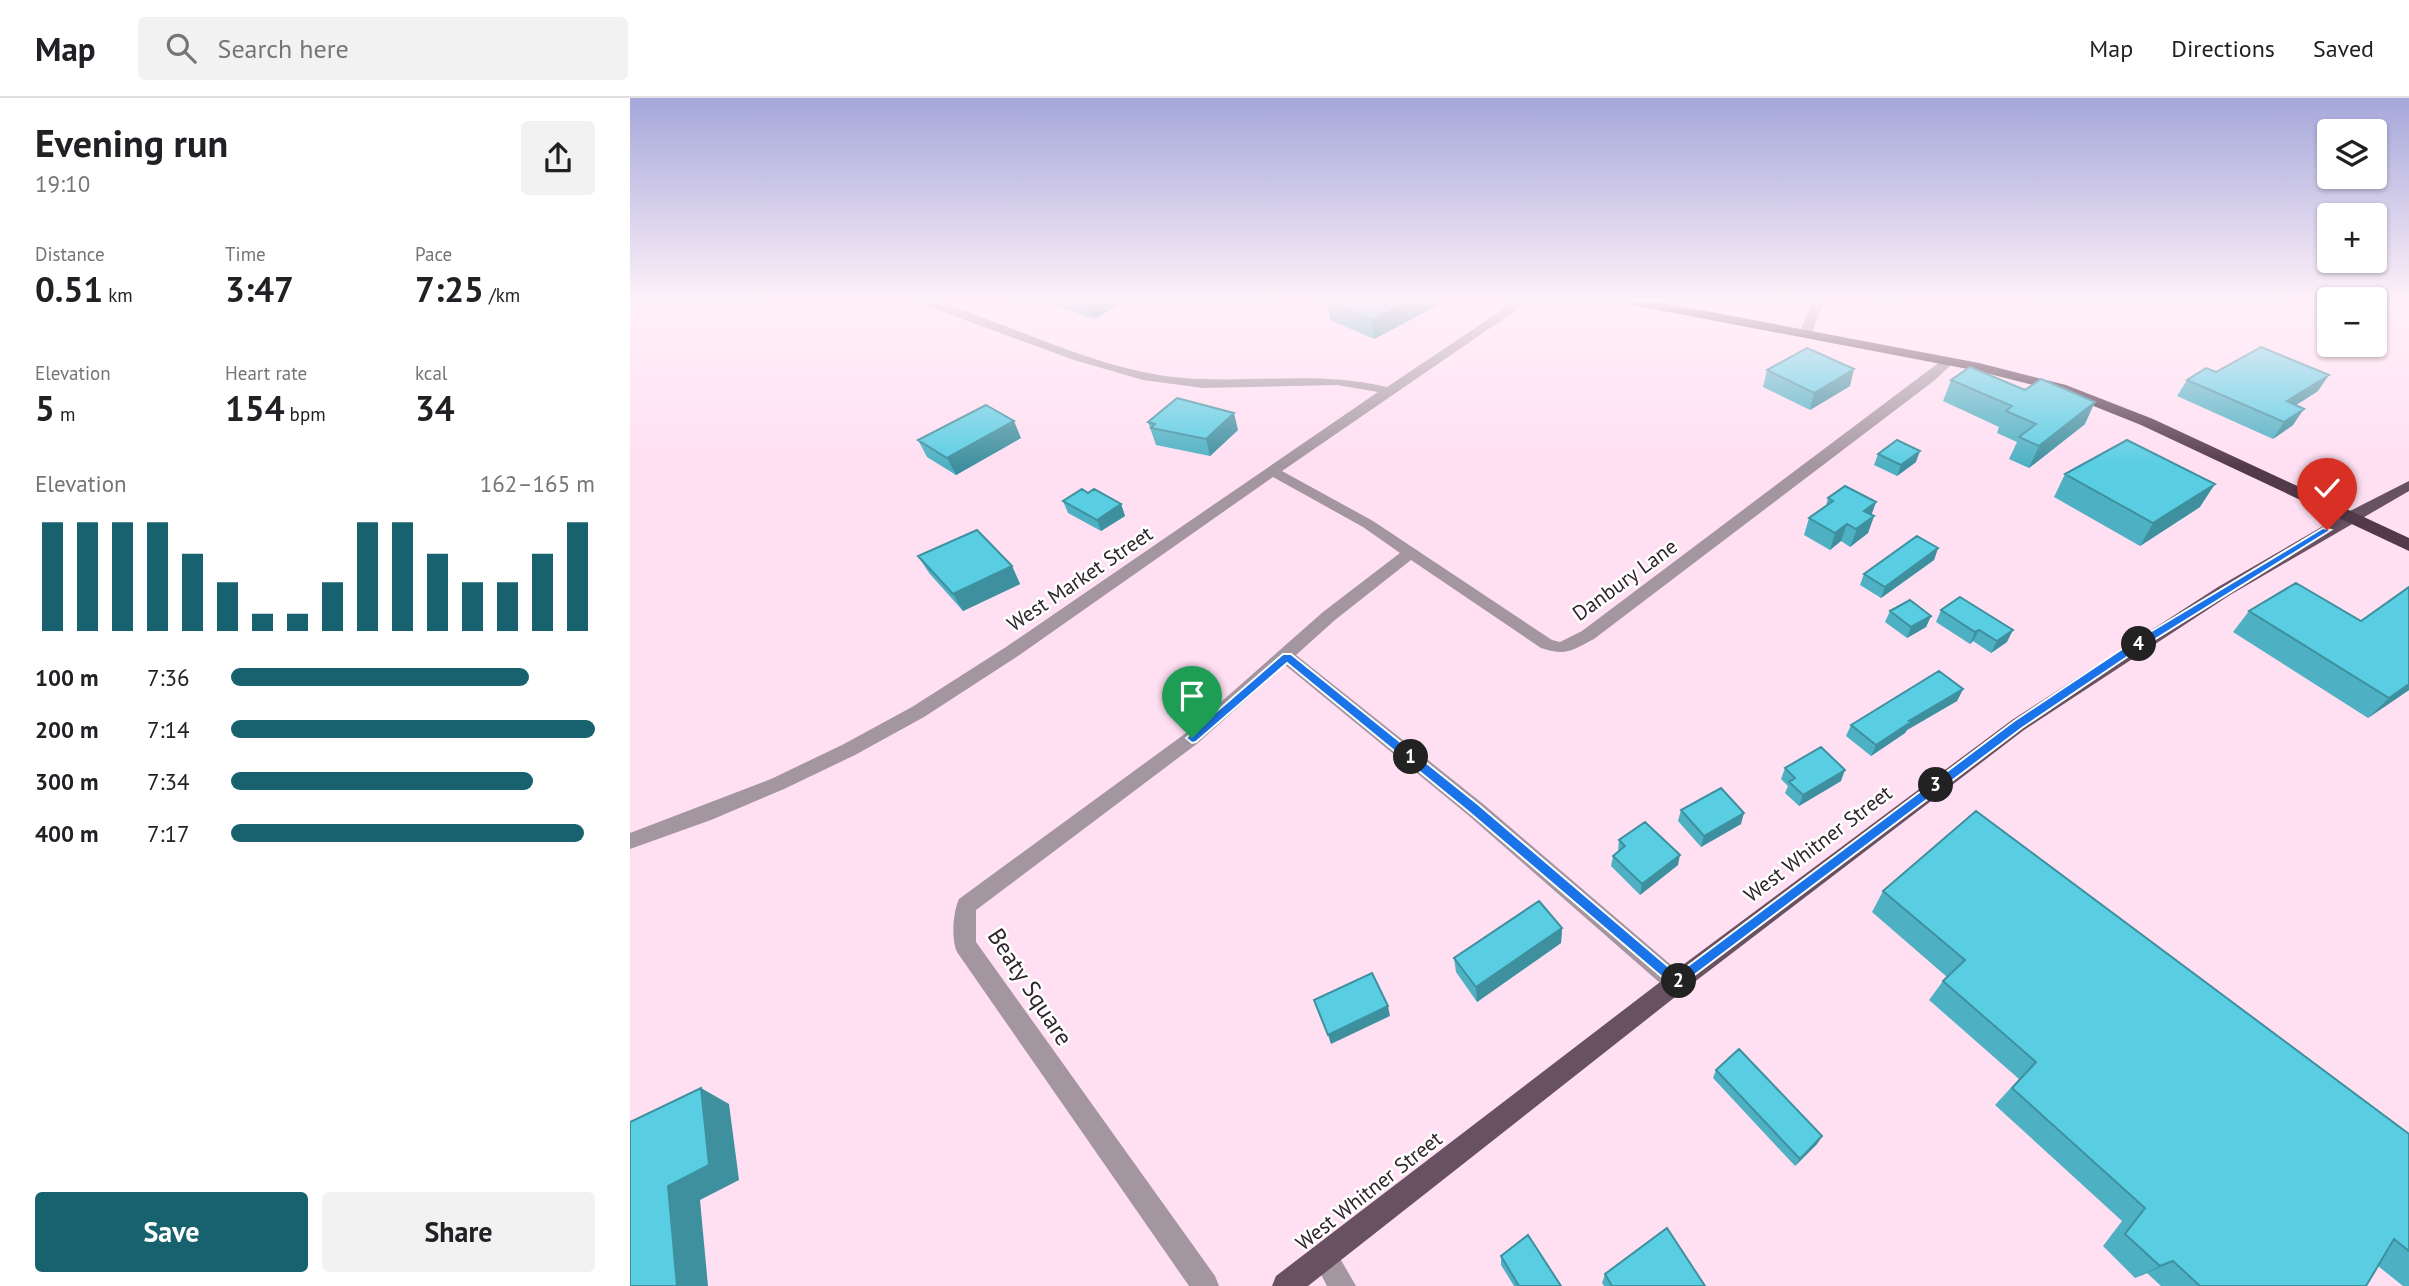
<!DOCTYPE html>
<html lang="en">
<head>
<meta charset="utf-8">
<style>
	body { margin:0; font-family:"PT Sans",sans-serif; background:#f2f2f2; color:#202124; height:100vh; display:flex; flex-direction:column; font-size:26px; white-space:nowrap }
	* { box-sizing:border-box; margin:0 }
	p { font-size:23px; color:#757577 }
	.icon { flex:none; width:38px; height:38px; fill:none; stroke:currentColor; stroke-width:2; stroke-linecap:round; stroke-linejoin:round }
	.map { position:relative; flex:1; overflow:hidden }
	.side { display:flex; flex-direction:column; background:#fff; width:630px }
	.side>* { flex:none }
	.controls { position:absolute; left:1687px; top:21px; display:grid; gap:14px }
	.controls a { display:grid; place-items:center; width:70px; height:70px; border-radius:7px; background:#fff; box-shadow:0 2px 5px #0004; font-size:35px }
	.pin { position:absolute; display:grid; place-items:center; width:60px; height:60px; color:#fff; margin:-72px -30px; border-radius:50% 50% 50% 0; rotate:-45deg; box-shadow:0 0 7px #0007 }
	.pin .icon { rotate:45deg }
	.km { position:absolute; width:35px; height:35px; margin:-18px; border-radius:50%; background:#222; color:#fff; font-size:19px; line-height:35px; text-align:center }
	.round { display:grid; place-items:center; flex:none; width:74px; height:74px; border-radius:7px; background:#f2f2f2 }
	.headline { display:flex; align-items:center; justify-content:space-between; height:119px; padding:0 35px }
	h1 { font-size:38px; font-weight:800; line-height:52px }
	.metrics { display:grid; grid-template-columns:repeat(3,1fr); gap:10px; height:119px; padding:7px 35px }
	.metrics div { display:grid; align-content:center }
	.metrics b { font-size:35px; font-weight:800 }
	.metrics small { font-size:19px; font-weight:400 }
	.metrics p { font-size:19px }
	.chart { height:196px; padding:14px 35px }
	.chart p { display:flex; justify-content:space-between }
	.chart svg { width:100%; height:126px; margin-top:7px; stroke:#18626f; stroke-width:6 }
	.action { display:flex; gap:14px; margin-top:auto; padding:14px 35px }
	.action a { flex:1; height:80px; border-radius:7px; background:#18626f; color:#fff; font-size:28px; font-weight:800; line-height:80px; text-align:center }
	.action a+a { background:#f2f2f2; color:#202124 }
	ul { padding:0 35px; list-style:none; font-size:23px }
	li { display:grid; grid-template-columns:112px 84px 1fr; align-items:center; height:52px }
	li i { height:18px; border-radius:9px; background:#18626f }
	header { display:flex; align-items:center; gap:42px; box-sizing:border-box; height:98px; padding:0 35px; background:#fff; border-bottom:2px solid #e0e0e0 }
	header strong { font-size:33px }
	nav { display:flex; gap:38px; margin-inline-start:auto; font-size:24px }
	.search { width:490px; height:63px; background:#f2f2f2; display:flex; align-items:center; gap:18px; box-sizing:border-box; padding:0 24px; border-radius:7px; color:#757577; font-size:26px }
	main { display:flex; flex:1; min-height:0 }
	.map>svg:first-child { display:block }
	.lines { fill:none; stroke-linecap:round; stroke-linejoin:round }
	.minor { fill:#a3969e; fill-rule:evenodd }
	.major { fill:#685160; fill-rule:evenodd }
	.highway { fill:#533a4a; fill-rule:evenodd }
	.wall { fill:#4db1c3 }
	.shaded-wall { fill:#3e909f }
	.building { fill:#59cee3; stroke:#3e909f; stroke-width:2 }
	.route { fill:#1a73e8; stroke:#fff; stroke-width:2 }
	.labels { text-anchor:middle; stroke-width:5; stroke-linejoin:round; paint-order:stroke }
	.street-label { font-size:21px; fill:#30242b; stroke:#fff }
	.near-street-label { font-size:24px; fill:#30242b; stroke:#fff }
</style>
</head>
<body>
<header>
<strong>Map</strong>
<div class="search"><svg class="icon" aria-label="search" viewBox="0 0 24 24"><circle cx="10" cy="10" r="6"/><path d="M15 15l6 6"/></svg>Search here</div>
<nav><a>Map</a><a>Directions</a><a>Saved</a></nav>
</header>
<main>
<section class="side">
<div class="headline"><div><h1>Evening run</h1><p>19:10</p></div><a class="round"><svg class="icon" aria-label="share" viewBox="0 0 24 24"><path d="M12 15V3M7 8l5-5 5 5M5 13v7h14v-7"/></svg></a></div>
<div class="metrics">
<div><p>Distance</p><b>0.51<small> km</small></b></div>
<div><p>Time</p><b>3:47</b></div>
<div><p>Pace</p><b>7:25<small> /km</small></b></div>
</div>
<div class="metrics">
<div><p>Elevation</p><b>5<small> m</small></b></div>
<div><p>Heart rate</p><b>154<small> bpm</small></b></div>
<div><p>kcal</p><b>34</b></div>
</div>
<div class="chart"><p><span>Elevation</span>162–165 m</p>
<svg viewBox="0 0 160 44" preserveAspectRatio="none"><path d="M5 44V6M15 44V6M25 44V6M35 44V6M45 44V17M55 44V27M65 44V38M75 44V38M85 44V27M95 44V6M105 44V6M115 44V17M125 44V27M135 44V27M145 44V17M155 44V6"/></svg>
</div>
<ul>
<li><b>100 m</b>7:36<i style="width:82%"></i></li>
<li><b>200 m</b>7:14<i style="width:100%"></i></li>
<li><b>300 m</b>7:34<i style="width:83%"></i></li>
<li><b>400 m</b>7:17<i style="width:97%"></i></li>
</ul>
<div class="action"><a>Save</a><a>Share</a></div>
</section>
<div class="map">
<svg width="1779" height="1188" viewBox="0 0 1779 1188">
	<rect width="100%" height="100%" fill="#ffdff2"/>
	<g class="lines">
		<!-- minor -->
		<path class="minor" d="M280 202C312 202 343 216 372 227 418 244 465 264 513 274 594 292 676 269 757 289L887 202H901L652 373 743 423 922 542 930 544 952 533 1315 260 1325 263 1305 282 964 541C941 553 936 558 911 550L781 462 705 522 666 557 852 705 1054 878 1057 885 1054 892 1046 895 1038 892 838 717 655 567 568 645 346 812V844L585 1178 589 1188H559L327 854C321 841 323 814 329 801L556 635 693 514 770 455 733 429 643 379 388 558 294 619 225 657 154 691 81 722 0 751V735L141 681 212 647 282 609 376 549 748 294 707 287 573 290 513 282 444 262Z
			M1183 202H1195L1181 236 1171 238 1169 236Z
			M695 1146 704 1150 726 1188H697L682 1159 686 1150Z"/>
		<!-- major -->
		<path class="major" d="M1779 383V393L1600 497 1394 632 1054 892 678 1188H642L646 1178 1038 878 1382 622 1588 489 1714 416Z"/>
		<!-- highway -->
		<path class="highway" d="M990 202H1018L1349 265 1436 287 1523 321 1779 440V453L1511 327 1426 293 1348 273 997 206Z"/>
	</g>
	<!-- wall -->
	<path class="wall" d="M419 202H489L490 206 465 221 423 207Z
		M682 202H810V206L744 241 700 222 698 206Z
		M1136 202H1165L1162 207Z
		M1245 202H1263L1262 206Z
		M1137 272 1220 288 1180 312 1133 289Z
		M1586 274 1688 293 1666 307 1663 327 1643 341 1547 298 1557 282Z
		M1321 282 1455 326 1399 370 1379 361 1387 344 1367 335 1369 329 1313 303Z
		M518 324 608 332 580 358 526 347Z
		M391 340 326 377 297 359 288 342Z
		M1248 356 1286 364 1267 378 1244 367Z
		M1435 376 1570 409 1510 448 1424 399Z
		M458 395 491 406 495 418 471 433 438 415 433 403Z
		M1198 400 1246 404 1241 417 1244 418 1238 435 1220 449 1211 443 1200 452 1174 437 1179 420 1196 408Z
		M1308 450 1304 462 1251 500 1230 487 1234 476Z
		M288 458 382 468 390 486 333 513 299 475Z
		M1311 512 1377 544 1361 555 1343 543 1340 546 1306 524Z
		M1260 513 1301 518 1296 529 1277 540 1255 524Z
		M1619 513 1779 592 1738 620 1603 534Z
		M1333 591 1327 603 1277 632 1275 635 1241 658 1216 638 1221 627Z
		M1155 670 1211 683 1169 708 1155 695 1158 688 1151 681Z
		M1051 712 1111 726 1071 749 1048 723Z
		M989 742 1048 767 1010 797 981 768 983 758 988 753Z
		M1253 793 1779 1036V1188H1773L1748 1168 1736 1188H1531L1517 1175 1505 1180 1473 1148 1492 1123 1365 1007 1389 981 1299 902 1313 883 1317 879 1242 814Z
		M932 830 931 845 847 904 826 874 824 860Z
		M1086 972 1192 1038 1187 1046 1165 1068 1083 980Z
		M871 1158 931 1188H884L871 1167Z
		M975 1176 1075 1188H974L972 1185Z"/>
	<!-- shaded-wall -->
	<path class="shaded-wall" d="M465 202H489L490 206 465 221 459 205Z
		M781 202H810V206L744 241 742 222Z
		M1224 271 1220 288 1180 312 1184 295Z
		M1699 277 1688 293 1646 320 1657 303Z
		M1465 304 1455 326 1399 370 1409 348Z
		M1674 311 1663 327 1643 341 1654 324Z
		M604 315 608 332 580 358 576 341Z
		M384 323 391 340 326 377 317 360Z
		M1290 353 1286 364 1267 378 1271 367Z
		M1585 386 1570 409 1510 448 1523 425Z
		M1246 404 1240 421 1244 418 1238 435 1220 449 1234 413Z
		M491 406 495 418 471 433 467 422Z
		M1217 426 1211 443 1200 452 1205 435Z
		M1308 450 1304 462 1251 500 1255 489Z
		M382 468 390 486 333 513 323 496Z
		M1301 518 1296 529 1277 540 1281 529Z
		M1349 532 1343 543 1340 546 1345 534Z
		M1383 532 1377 544 1361 555 1367 543Z
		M1779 586V592L1738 620 1759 600Z
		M1333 591 1327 603 1277 632 1275 635 1241 658 1246 647 1279 623Z
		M1215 672 1211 683 1169 708 1173 697Z
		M1114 715 1111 726 1071 749 1074 738Z
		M1050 757 1048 767 1010 797 1012 786Z
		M932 830 931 845 847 904 846 889Z
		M758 908 760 918 701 946 698 937Z
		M71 990 99 1006 109 1082 70 1102 78 1188H47L38 1088Z
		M1192 1038 1187 1046 1165 1068 1170 1061Z
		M1543 1163 1517 1175 1505 1180 1530 1168Z"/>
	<!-- building -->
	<path class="building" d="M449 202H465L459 205Z
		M700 202H781L742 222 697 203Z
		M1631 249 1699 277 1657 303 1674 311 1654 324 1557 282 1576 270 1586 274Z
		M1177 250 1224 271 1184 295 1137 272Z
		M1340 269 1395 292 1411 281 1465 304 1409 348 1389 339 1406 326 1376 313 1382 308 1321 282Z
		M547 300 604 315 576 341 521 330 525 326 518 324Z
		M356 307 384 323 317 360 288 342Z
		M1267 342 1290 353 1271 367 1248 356Z
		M1497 342 1585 386 1523 425 1435 376Z
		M1215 388 1246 404 1234 413 1244 418 1226 431 1217 426 1205 435 1179 420 1203 403 1198 400Z
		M452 391 458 395 464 391 491 406 467 422 433 403Z
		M347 432 382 468 323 496 288 458Z
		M1287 438 1308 450 1255 489 1234 476Z
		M1666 485 1731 523 1779 489V586L1759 600 1619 513Z
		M1330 499 1383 532 1367 543 1349 532 1345 534 1311 512Z
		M1280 502 1301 518 1281 529 1260 513Z
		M1309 573 1333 591 1279 623 1281 624 1246 647 1221 627Z
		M1191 649 1215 672 1173 697 1159 684 1165 680 1155 670Z
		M1091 690 1114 715 1074 738 1051 712Z
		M1346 713 1779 1036V1153L1764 1141 1736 1188H1570L1543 1163 1530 1168 1495 1136 1515 1110 1382 990 1406 964 1313 883 1335 862 1253 793Z
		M1015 724 1050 757 1012 786 983 758 995 748 989 742Z
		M909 803 932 830 846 889 824 860Z
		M742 875 758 908 698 937 684 902Z
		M1109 951 1192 1038 1170 1061 1086 972Z
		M71 990 79 1067 38 1088 47 1188H0V1024Z
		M1037 1130 1075 1188H982L975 1176Z
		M898 1137 931 1188H889L871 1158Z"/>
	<!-- sky -->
	<linearGradient id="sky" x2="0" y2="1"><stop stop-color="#a4a7da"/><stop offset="0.55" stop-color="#fff1f9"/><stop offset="1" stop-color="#fff1f9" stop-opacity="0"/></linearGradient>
	<rect width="1779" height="368" fill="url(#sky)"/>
	<!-- route -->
	<path class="route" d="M1693 430 1701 432 1503 555 1392 630 1046 891 840 715 657 565 566 644 562 645 556 640 653 556H661L849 707 1047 876 1384 623 1495 549Z"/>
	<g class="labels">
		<!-- street labels -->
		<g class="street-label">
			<text transform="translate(450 481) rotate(-34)" y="7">West Market Street</text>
			<text transform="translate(995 482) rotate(-36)" y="7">Danbury Lane</text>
			<text transform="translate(1188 746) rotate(-37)" y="7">West Whitner Street</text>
			<text transform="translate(739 1093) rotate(-38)" y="7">West Whitner Street</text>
		</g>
		<!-- near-street labels -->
		<g class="near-street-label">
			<text transform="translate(400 889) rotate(57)" y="8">Beaty Square</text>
		</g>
	</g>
</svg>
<div class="controls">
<a><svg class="icon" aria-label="layers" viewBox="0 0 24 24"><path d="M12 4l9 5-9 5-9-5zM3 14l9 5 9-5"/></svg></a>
<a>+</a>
<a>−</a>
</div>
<div class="pin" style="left:562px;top:640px;background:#1e9e55"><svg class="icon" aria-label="arrive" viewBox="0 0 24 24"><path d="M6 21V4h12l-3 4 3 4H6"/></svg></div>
<div class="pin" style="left:1697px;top:432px;background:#d93025"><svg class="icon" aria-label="check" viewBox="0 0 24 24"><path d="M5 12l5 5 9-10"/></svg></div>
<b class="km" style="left:781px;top:659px">1</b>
<b class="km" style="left:1049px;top:883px">2</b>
<b class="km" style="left:1306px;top:687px">3</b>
<b class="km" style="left:1509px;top:546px">4</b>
</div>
</main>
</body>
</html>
